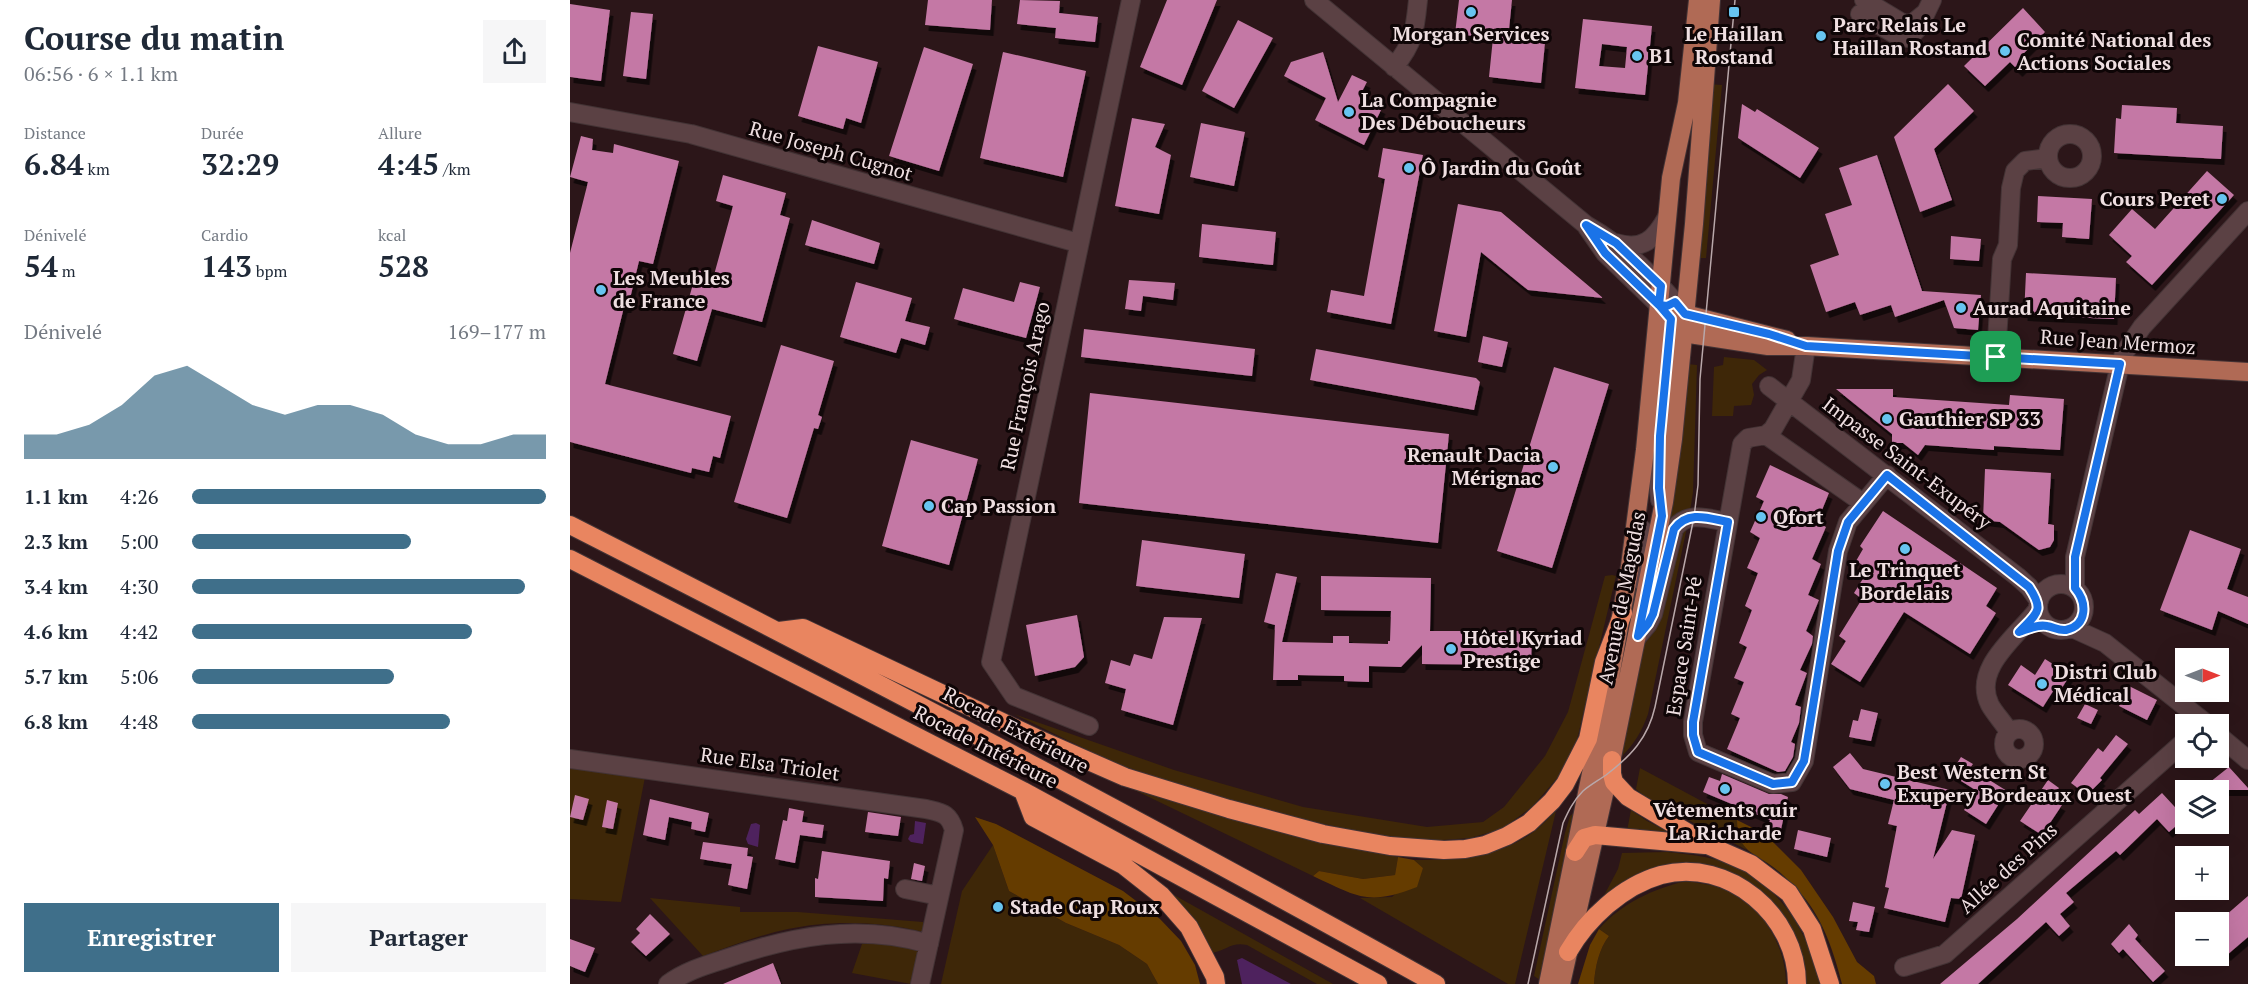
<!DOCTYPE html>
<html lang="fr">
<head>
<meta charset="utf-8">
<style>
	body { margin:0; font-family:"PT Serif",serif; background:#f6f6f7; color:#1f2937; height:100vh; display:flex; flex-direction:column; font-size:22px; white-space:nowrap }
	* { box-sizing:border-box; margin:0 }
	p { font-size:20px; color:#747a83 }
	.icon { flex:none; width:33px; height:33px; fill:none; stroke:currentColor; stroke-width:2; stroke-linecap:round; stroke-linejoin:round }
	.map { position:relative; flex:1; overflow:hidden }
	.drawer { display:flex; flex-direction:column; background:#fff; width:570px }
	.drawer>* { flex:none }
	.needle { width:39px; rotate:90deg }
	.controls { position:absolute; left:1605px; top:648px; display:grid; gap:12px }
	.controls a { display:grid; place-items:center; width:54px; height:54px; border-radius:0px; background:#fff; box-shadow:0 6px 24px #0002; font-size:30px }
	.pin { position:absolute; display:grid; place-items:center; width:51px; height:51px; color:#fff; margin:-26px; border-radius:12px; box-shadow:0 3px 9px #0006 }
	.round { display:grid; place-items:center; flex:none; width:63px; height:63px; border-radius:0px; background:#f6f6f7 }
	.headline { display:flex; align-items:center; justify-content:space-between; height:102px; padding:0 24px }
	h1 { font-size:33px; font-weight:700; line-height:45px }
	.figures { display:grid; grid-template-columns:repeat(3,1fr); gap:9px; height:102px; padding:6px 24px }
	.figures div { display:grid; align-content:center }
	.figures b { font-size:30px; font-weight:700 }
	.figures small { font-size:16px; font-weight:400 }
	.figures p { font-size:16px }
	.chart { height:168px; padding:12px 24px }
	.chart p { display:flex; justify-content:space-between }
	.chart svg { width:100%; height:108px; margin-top:6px; fill:#3f6f8a; opacity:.7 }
	.button { display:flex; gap:12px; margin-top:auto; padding:12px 24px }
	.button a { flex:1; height:69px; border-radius:0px; background:#3f6f8a; color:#fff; font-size:24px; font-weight:700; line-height:69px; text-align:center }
	.button a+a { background:#f6f6f7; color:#1f2937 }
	ul { padding:0 24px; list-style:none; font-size:20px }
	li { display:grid; grid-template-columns:96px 72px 1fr; align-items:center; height:45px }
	li i { height:15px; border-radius:8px; background:#3f6f8a }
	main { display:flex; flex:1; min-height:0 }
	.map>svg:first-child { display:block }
	.green { fill:#3e2708 }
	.forest { fill:#653c00 }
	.water { fill:#4e225e }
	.building { fill:#c478a5; fill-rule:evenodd; filter:url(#shadow) }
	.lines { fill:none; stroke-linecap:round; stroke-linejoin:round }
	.minor-casing { stroke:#433335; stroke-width:20 }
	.major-casing { stroke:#433335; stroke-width:20 }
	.highway-casing { stroke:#433335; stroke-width:20 }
	.minor { stroke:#5b4144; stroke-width:18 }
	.major { stroke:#b06a55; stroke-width:18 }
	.highway { stroke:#e98560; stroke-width:18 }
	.tram { stroke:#b9a8aa; stroke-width:1.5 }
	.route-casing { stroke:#fff; stroke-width:12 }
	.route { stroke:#1a73e8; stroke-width:8 }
	.poi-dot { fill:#67c4f0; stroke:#0e0506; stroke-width:2 }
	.labels { text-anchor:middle; stroke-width:6; stroke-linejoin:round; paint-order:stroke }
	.poi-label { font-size:20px; font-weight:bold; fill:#efdfe1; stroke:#0e0506; text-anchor:start }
	.street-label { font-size:20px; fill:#efdfe1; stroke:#0e0506 }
</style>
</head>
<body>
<main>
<section class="drawer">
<div class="headline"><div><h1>Course du matin</h1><p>06:56 · 6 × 1.1 km</p></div><a class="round"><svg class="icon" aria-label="share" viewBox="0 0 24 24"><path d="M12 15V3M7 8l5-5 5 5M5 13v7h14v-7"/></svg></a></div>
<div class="figures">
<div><p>Distance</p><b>6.84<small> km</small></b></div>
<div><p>Durée</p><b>32:29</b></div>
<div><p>Allure</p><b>4:45<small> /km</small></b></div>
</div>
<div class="figures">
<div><p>Dénivelé</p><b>54<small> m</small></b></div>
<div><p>Cardio</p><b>143<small> bpm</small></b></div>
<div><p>kcal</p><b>528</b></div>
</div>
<div class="chart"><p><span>Dénivelé</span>169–177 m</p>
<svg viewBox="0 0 160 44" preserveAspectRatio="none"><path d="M0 44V34L10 34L20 30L30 22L40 10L50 6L60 14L70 22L80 26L90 22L100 22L110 26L120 34L130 38L140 38L150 34L160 34V44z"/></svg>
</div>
<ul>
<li><b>1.1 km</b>4:26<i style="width:100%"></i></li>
<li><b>2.3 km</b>5:00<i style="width:62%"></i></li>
<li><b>3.4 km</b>4:30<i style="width:94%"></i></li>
<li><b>4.6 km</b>4:42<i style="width:79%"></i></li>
<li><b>5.7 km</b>5:06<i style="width:57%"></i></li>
<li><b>6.8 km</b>4:48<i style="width:73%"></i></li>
</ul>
<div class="button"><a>Enregistrer</a><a>Partager</a></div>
</section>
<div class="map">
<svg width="1678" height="984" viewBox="0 0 1678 984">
	<defs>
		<filter id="shadow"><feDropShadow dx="3.5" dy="6" stdDeviation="0" flood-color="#0009"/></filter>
	</defs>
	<rect width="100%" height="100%" fill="#2c1619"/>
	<!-- green -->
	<path class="green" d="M1137 84 1152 85 1136 258H1127Z
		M1154 357 1184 360 1197 370 1189 375 1182 384 1184 395 1181 405 1164 406 1163 416H1142L1144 367 1153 365Z
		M1117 364 1127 365 1123 492 1120 511 1098 522Z
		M1118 522 1078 714C1072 731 1064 745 1050 758L1073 646 1084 632 1107 536Z
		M1042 575 1046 576 1005 748 988 777 963 806 932 829 900 838 859 841 810 836 726 818 645 797 542 762 444 714 604 770 733 807 857 827 913 822 934 807 975 756 998 712 1035 576Z
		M0 767 75 777 51 902 0 899Z
		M1070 768 1167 820V835L1177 850 1079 800 1066 789Z
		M554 785 737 838 828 857 825 875 793 879 749 871 743 876Z
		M1007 810 970 980 964 976 995 833 1000 816Z
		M1061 810 1077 821 1111 838 1057 831Z
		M986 811 945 984H938L790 898 822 897 853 868 844 860C885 860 927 858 962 833 971 827 978 818 986 811Z
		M423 845 439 891 496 923 549 945 577 964 588 984H371L392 891Z
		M1097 852C1122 855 1150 857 1173 870 1216 894 1239 938 1251 984H1235L1236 971 1226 940 1141 867 1029 905 1048 869 1052 853Z
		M1116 881C1127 883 1138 884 1148 887 1189 899 1216 944 1216 984H1024C1025 967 1029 949 1039 936L1029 929C1052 903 1083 889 1116 881Z
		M604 895 763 984H747L677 945C660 942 658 950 642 953L600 896Z
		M80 898 170 907V912H228L353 922V932C311 921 260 920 218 929 189 935 161 946 133 956Z
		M292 944H322L348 950 341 984 282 973Z"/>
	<!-- forest -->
	<path class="forest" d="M405 817 426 824 553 891 590 919 611 941 625 965 630 984H588L577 964 549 945 496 923 439 891 423 845Z
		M1167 820 1195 834 1231 870 1263 917 1287 962 1304 976 1306 984H1272C1264 953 1254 921 1233 896 1225 888 1216 877 1207 870 1185 852 1167 853 1167 820Z
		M828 857 844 860 853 868 847 887C798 906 788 897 743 876L749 871 793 879 825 875Z
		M1029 929 1039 936C1029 949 1025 967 1024 984H1008L1020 945Z"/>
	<!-- water -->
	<path class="water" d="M345 821 356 823 353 844 341 842 338 839 340 835 344 834Z
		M186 823 190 825 188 847 178 844 176 839 181 824Z
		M672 958 721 984H672L667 960Z"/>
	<!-- building -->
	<path class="building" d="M358 0H422L420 30 355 25Z
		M450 0 490 1 489 13 528 17 525 42 485 38 486 28 447 24Z
		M597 0H647L612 85 570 67Z
		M889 0H942L938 39 975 43 971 83 919 77 923 38 885 34Z
		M0 4 40 10 31 81 0 77Z
		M1453 8 1475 32 1451 56 1457 63 1449 71 1440 62 1415 86 1394 66Z
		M61 12 83 14 76 79 53 76Z
		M1013 19 1082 26 1075 95 1005 88ZM1032 44 1057 47 1055 68 1029 66Z
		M668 20 703 38 664 108 632 91Z
		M248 46 308 62 291 123 276 118 273 129 228 116Z
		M354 47 403 64 369 171 319 156Z
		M433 52 516 71 493 177 410 158Z
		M753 52 768 102 782 75 797 82 789 97 812 108 794 145 745 120 756 98 714 76 721 62Z
		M1378 84 1404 111 1364 149 1382 200 1350 212 1324 137Z
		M1172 104 1185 112 1187 109 1249 148 1230 178 1168 138Z
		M1552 105 1607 108 1606 123 1653 126 1651 159 1544 153 1546 118 1551 119Z
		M562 118 595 124 585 147 601 155 589 214 545 206Z
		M631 123 675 132 664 186 620 177Z
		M11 136 23 139 22 150 43 153 44 144 109 161 83 264 69 261 58 307H54L35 384 161 416 150 458 143 456 139 472 122 468 121 473 0 442V253L18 182 0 177Z
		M813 148 853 155 821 324 757 312 761 290 794 296 815 179 808 177Z
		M1307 155 1352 291 1411 295 1408 330 1384 328 1374 300 1325 317 1321 305 1290 315 1285 302 1256 312 1240 265 1269 255 1255 214 1282 205 1269 168Z
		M1637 171 1664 195 1582 285 1556 262 1562 256 1539 235 1562 209 1585 229Z
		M153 175 216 193 210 215 220 218 192 322 142 309 127 361 103 354 127 270 144 275 163 206 146 201Z
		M1468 196 1522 199 1519 239 1492 237 1493 223 1467 222Z
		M888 204 931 212 1033 298 958 290 911 252 896 337 864 331Z
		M242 220 310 243 304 264 235 245Z
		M632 224 706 232 703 265 629 257Z
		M1381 236 1411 239 1409 261 1380 259Z
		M1456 273 1546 278 1544 319 1454 315Z
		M559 280 605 283 603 300 573 296 571 311 555 309Z
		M286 282 342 298 335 321 360 327 355 345 331 338 326 353 270 337Z
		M450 282 470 287 456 338 384 319 393 288 444 302Z
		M514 329 685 349 682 376 511 357Z
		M913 336 938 342 932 367 908 362Z
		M211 345 264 361 248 415 252 417 248 429 244 428 217 518 164 502Z
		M746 349 906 378 910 382 904 410 740 380Z
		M984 367 1039 384 982 568 927 551Z
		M1266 389H1323V397L1439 405 1440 395 1494 399 1490 450 1424 446V450L1355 445 1348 455 1333 443H1322V434Z
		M520 393 879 434 868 543 509 503Z
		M341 440 408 459 379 565 312 546Z
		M1200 465 1259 493 1247 522 1256 527 1242 559 1251 564 1238 595 1249 600 1236 631 1243 636 1242 644 1230 670 1237 673 1225 705 1231 707 1229 723 1221 742 1225 744 1223 757 1215 771 1208 772 1157 749 1170 718 1161 714 1174 682 1164 678 1177 647 1169 643 1182 610 1175 606 1188 573 1177 568 1190 538 1180 532 1194 501 1186 497Z
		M1415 469 1481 473 1478 524 1484 525V540L1480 547 1469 550 1430 522 1413 520Z
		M1313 511 1427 588 1416 606 1426 613 1400 654 1334 612 1290 682 1261 664 1276 641 1269 636 1292 599 1284 593 1299 569 1286 561 1293 549 1290 546Z
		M1620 530 1671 549 1657 589 1678 597V624L1648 611 1642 630 1590 610Z
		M572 540 675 554 669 598 566 586Z
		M706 573 727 577 712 642 763 643V636H779V643L818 644V641H820L821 611 751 610V576L861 578 860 631H962L961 665 852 664V645L831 667 799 666V682L774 681V676L728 675V680H703L705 625 694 622Z
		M507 615 514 657 505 667 465 676 456 625Z
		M594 617 632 618 603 725 551 710 556 689 535 683 541 660 560 666 564 654 582 659Z
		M1475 659 1500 675 1490 691 1485 688 1473 707 1438 685 1451 665 1465 675Z
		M1559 686 1587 700 1577 720 1549 706Z
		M1515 704 1528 710 1521 724 1507 718Z
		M1291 709 1308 713 1301 741 1279 737 1283 720 1288 721Z
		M1546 735 1558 744 1530 778 1532 780 1517 795 1501 783 1528 748 1533 752Z
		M1280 753 1293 769 1380 790 1363 859 1382 830 1405 835 1391 899 1381 898 1375 922 1314 908 1319 888 1315 887 1327 826 1318 824 1324 800 1280 789 1263 767Z
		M1391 757 1403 764 1400 768 1437 791 1416 824 1394 810 1407 791 1380 774Z
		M1659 767 1678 788V790H1630Z
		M1152 774 1199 794H1211L1218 797 1210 834 1198 831 1200 820 1133 792 1139 777 1150 781Z
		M1478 780 1489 788 1481 799 1492 805 1472 835 1450 821Z
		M1592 793 1615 818 1599 832 1587 819 1550 855 1546 851 1496 893 1504 902 1490 914 1500 926 1489 936 1476 922 1408 984H1370L1447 919 1565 810 1569 814Z
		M5 795 19 799 13 820 0 817Z
		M80 799 139 813 135 832 121 829 122 822 99 817 95 840 73 835Z
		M37 800 48 803 43 829 32 827Z
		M219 808 234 811 232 822 254 825 252 838 230 835 225 863 205 859 213 820 217 821Z
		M298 812 331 817 328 836 295 832Z
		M1228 830 1261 838 1257 857 1224 849Z
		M133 842 178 848 177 856 183 857 177 889 158 885 162 864 130 859Z
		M252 851 320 861 318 879 314 878 313 901 245 897V878L248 879Z
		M344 863 355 866 352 881 341 879Z
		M1678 896V937L1657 955 1648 945V922Z
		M1283 902 1305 907 1299 932 1286 930 1288 922 1279 921Z
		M80 914 100 934 76 956 61 942 70 933 66 929Z
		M1559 924 1568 935 1565 939 1595 971 1583 982 1553 949 1549 953 1541 944Z
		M0 939 25 948 15 972 0 966Z
		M203 963 211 984H153Z"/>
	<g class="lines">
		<defs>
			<path id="minor" d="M744 0 1016 225C1055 247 1086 279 1115 314
				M1294 0 1334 24 1343 23 1354 14
				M1290 14 1330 37 1339 38 1349 27 1362 0
				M824 67C844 43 845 30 848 0
				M0 112 121 134 508 243
				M1478 156a22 22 0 1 1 44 0a22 22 0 1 1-44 0Z
				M1017 227 1035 253 1089 305
				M1046 243C1073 251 1085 239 1097 217
				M1426 357 1432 259 1438 245 1441 188 1445 171 1455 161 1478 158
				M1199 386 1448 577 1459 587 1469 601
				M1196 435 1203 429 1231 380 1236 346
				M1090 500C1083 444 1094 375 1101 319L1095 301
				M1293 503 1196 435 1178 438 1172 444 1123 722V735L1128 752 1203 784 1222 782 1234 761 1237 743 1268 551 1278 522 1317 475
				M1066 525 1074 531 1076 541 1070 580
				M1468 607a23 23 0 1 1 46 0a23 23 0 1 1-46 0Z
				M1505 588V557L1550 364 1555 352 1572 327 1678 211
				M1502 628 1535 643 1637 724
				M1068 636 1078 624 1083 614 1104 529C1118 510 1138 519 1158 522
				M519 726 444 696 421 662 561 0
				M1434 744a15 15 0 1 1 30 0a15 15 0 1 1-30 0Z
				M1439 732C1434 723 1425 714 1420 705 1401 668 1449 635 1468 609
				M1648 735 1678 760
				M0 759 356 809C372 813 379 813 384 830L350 984
				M335 889 369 896
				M1334 967 1375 954 1616 740
				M98 984C114 972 133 966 152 960 221 936 288 923 359 944"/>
			<path id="major" d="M1105 316 1115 314 1217 340
				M1113 333 1198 346H1236L1678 372
				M978 984 1034 710 1060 566 1075 450 1101 178 1117 103 1128 0
				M991 984 1039 772 1094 502 1103 439 1124 224 1141 0"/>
			<path id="highway" d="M0 525C291 673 581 825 866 984
				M0 559 453 791 808 984
				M209 631 233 628 466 738 555 777 659 809 753 834 820 846 874 850 895 849 915 845 937 836 959 823 982 801 995 784 1018 739 1034 662 1053 613
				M1042 760V774L1044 782 1058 797 1140 846 1181 864 1219 893 1242 929 1260 984
				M453 791 463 817 553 865 591 895 619 927 645 977 646 984
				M1005 852 1014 838 1025 835 1135 845
				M998 952C1017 919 1052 886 1091 875 1159 857 1227 916 1227 984"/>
		</defs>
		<!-- minor casing -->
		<use href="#minor" class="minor-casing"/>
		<!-- major casing -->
		<use href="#major" class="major-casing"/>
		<!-- highway casing -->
		<use href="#highway" class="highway-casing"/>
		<!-- minor -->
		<use href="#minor" class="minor"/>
		<!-- major -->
		<use href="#major" class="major"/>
		<!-- highway -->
		<use href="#highway" class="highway"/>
		<!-- tram -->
		<path class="tram" d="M958 984 993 823C998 812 1003 801 1013 791 1020 785 1029 780 1036 775 1061 756 1078 738 1085 707L1124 517 1128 485 1130 379 1165 0"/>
	</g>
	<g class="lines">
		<defs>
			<path id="route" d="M1426 357 1236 346 1199 334 1115 314 1105 302 1097 306 1089 305 1035 253 1016 225 1046 243 1091 286 1089 305 1101 319 1090 436 1089 488 1092 516 1068 636 1078 624 1083 614 1104 529C1118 510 1138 518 1158 522L1123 722V735L1128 752 1203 784 1222 782 1234 761 1237 743 1268 551 1278 522 1317 475 1459 587C1475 611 1467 613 1449 632 1458 629 1468 624 1477 626 1484 627 1488 631 1496 630 1518 625 1517 602 1505 588V557L1550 364 1426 357"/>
		</defs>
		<!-- route casing -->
		<use href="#route" class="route-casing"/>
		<!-- route -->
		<use href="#route" class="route"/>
	</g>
	<!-- markers -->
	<g class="poi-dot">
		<circle cx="901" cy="12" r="6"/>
		<rect x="1158" y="6" width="12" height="12" rx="3"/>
		<circle cx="1251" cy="36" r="6"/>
		<circle cx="1435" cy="51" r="6"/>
		<circle cx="1067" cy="56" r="6"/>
		<circle cx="779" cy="112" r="6"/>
		<circle cx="839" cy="168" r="6"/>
		<circle cx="1652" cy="199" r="6"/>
		<circle cx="31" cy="290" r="6"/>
		<circle cx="1391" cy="308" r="6"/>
		<circle cx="1317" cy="419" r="6"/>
		<circle cx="983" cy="467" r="6"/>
		<circle cx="359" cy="506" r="6"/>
		<circle cx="1191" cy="517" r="6"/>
		<circle cx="1335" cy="549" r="6"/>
		<circle cx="881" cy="649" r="6"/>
		<circle cx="1472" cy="684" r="6"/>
		<circle cx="1315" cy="784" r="6"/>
		<circle cx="1155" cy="789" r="6"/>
		<circle cx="428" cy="907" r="6"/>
	</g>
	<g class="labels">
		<!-- poi labels -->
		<g class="poi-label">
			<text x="1263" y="32">Parc Relais Le<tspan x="1263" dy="23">Haillan Rostand</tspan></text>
			<text x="901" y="41" text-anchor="middle">Morgan Services</text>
			<text x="1164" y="41" text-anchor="middle">Le Haillan<tspan x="1164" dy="23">Rostand</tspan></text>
			<text x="1447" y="47">Comité National des<tspan x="1447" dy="23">Actions Sociales</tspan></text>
			<text x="1079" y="63">B1</text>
			<text x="791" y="107">La Compagnie<tspan x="791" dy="23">Des Déboucheurs</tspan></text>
			<text x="851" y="175">Ô Jardin du Goût</text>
			<text x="1640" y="206" text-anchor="end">Cours Peret</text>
			<text x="43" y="285">Les Meubles<tspan x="43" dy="23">de France</tspan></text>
			<text x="1403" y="315">Aurad Aquitaine</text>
			<text x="1329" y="426">Gauthier SP 33</text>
			<text x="971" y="462" text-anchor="end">Renault Dacia<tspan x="971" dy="23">Mérignac</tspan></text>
			<text x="371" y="513">Cap Passion</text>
			<text x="1203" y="524">Qfort</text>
			<text x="1335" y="577" text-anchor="middle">Le Trinquet<tspan x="1335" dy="23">Bordelais</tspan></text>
			<text x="893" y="645">Hôtel Kyriad<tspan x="893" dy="23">Prestige</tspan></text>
			<text x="1484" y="679">Distri Club<tspan x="1484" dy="23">Médical</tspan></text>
			<text x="1327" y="779">Best Western St<tspan x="1327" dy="23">Exupery Bordeaux Ouest</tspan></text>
			<text x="1155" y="817" text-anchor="middle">Vêtements cuir<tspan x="1155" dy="23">La Richarde</tspan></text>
			<text x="440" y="914">Stade Cap Roux</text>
		</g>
		<!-- street labels -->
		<g class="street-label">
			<text transform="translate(261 151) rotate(16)" y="7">Rue Joseph Cugnot</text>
			<text transform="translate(1548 342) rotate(4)" y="7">Rue Jean Mermoz</text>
			<text transform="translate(455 386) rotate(-78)" y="7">Rue François Arago</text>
			<text transform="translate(1337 463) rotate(37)" y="7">Impasse Saint-Exupéry</text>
			<text transform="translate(1052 598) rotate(-79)" y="7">Avenue de Magudas</text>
			<text transform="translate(1114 646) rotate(-81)" y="7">Espace Saint-Pé</text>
			<text transform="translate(446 730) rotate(28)" y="7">Rocade Extérieure</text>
			<text transform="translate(416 747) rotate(27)" y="7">Rocade Intérieure</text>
			<text transform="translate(200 764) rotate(8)" y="7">Rue Elsa Triolet</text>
			<text transform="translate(1438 868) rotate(-42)" y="7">Allée des Pins</text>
		</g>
	</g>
</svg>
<div class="controls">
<a><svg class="needle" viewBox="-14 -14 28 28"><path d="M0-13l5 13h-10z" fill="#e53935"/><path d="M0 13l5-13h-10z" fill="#747a83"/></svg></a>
<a><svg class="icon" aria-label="locate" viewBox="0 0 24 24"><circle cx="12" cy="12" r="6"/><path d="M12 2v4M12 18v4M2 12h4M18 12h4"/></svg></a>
<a><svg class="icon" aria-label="layers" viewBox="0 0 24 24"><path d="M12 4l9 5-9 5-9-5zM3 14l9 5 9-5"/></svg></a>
<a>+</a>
<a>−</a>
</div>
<div class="pin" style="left:1426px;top:357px;background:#1e9e55"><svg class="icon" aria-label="arrive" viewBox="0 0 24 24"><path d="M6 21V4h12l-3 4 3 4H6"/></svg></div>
</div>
</main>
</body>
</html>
